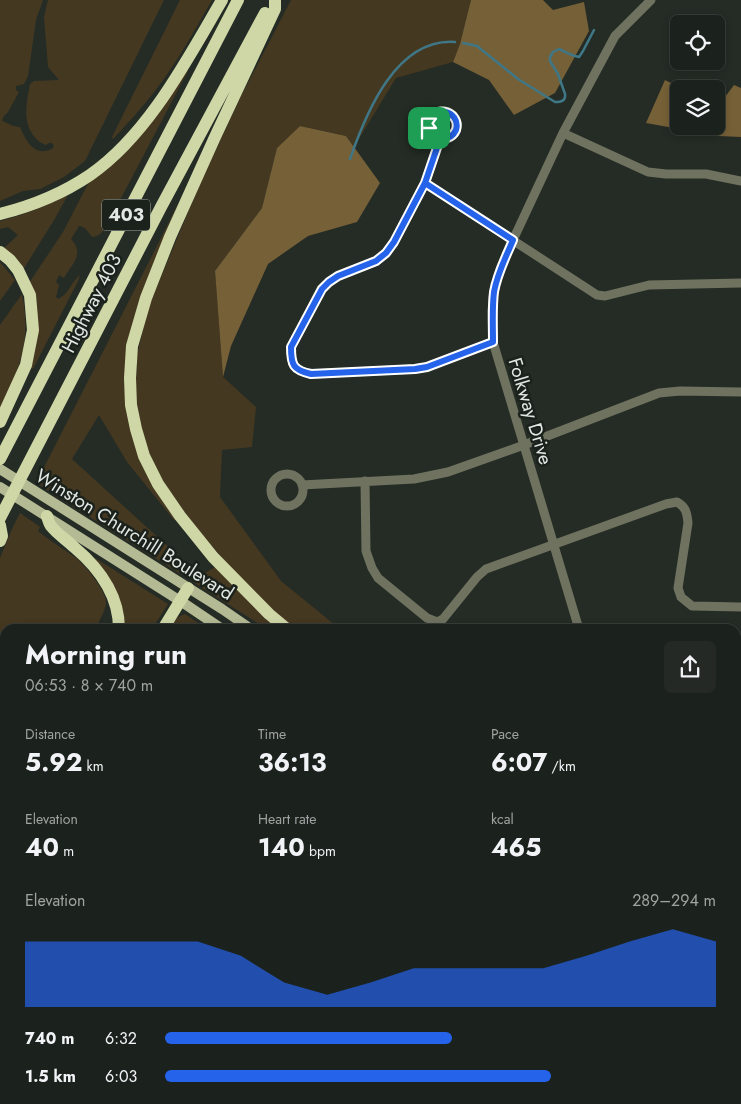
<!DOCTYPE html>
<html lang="en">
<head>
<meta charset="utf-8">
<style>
	body { margin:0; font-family:Jost,sans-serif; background:#242925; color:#f1f3f6; height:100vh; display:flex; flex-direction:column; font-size:19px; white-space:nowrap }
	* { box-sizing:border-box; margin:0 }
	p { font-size:16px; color:#a0a3a3 }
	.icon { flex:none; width:28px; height:28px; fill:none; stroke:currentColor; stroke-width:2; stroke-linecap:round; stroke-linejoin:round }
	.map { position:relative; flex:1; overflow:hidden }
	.panel { position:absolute; left:0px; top:624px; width:741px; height:481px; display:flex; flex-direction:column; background:#1b211c; border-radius:15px 15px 0 0; box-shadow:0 2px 8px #0003,0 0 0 1px #393e3b }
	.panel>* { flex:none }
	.controls { position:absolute; left:670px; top:15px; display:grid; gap:10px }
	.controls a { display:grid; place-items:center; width:55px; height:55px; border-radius:8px; background:#1b211c; box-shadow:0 2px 8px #0003,0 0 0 1px #393e3b; font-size:25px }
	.pin { position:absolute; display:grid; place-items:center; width:42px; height:42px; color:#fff; margin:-21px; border-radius:10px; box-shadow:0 2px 8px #0006 }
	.round { display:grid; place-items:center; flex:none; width:52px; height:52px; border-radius:8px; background:#242925 }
	.headline { display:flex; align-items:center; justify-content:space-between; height:85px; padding:0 25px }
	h1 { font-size:28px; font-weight:700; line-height:38px }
	.figures { display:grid; grid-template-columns:repeat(3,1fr); gap:8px; height:85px; padding:5px 25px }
	.figures div { display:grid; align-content:center }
	.figures b { font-size:25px; font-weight:700 }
	.figures small { font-size:14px; font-weight:400 }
	.figures p { font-size:14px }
	.chart { height:140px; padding:10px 25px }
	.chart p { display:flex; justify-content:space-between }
	.chart svg { width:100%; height:90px; margin-top:5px; fill:#2563eb; opacity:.7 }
	ul { padding:0 25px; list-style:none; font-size:16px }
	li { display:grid; grid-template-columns:80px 60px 1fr; align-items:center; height:38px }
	li i { height:12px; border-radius:6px; background:#2563eb }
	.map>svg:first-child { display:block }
	.green { fill:#453821 }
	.forest { fill:#766037 }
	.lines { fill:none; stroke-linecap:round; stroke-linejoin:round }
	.stream { stroke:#3f7787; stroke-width:2.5 }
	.minor { stroke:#6f725f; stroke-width:9 }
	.major { stroke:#b4ba93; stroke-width:10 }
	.highway { stroke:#cfd7a7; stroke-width:12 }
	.route-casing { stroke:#fff; stroke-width:10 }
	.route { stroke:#2563eb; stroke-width:6 }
	.labels { text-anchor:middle; stroke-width:5; stroke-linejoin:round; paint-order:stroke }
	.shield { fill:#1b221c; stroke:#a7ada8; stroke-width:1 }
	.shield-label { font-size:18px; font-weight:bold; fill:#e3e8e4 }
	.street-label { font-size:19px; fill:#e3e8e4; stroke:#1b221c }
</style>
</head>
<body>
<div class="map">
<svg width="741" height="1104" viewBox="0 0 741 1104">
	<rect width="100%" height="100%" fill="#242c25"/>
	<!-- green -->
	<path class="green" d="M0 0H43L36 20 28 76 24 84 16 86V90L19 92 8 112 4 116 2 121C8 123 13 127 20 127 26 141 34 157 52 149L54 146 52 143H49L46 145C40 143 37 140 33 135 22 119 27 102 30 84L34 81 59 80 48 67 44 17 48 0H164L85 161 64 177 40 189 23 191 0 201Z
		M180 0H212C196 28 180 57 161 83 147 102 130 121 113 139L112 137Z
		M291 0H471L460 44 453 62 396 78 354 147 346 136 300 126 277 148 262 208 215 271 223 377 256 407 252 447 222 450 220 497 281 581 340 629H293L248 587 194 526 161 478 152 460 144 438 135 398 137 355 148 308 199 186 239 100Z
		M189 69 109 221C105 228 101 237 92 237 88 232 85 226 79 226L71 239C85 254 72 264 64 278L59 275 56 282 59 285 56 297 58 299C69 294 71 282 80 275L78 281 33 369 30 366 29 283 63 232 90 180Z
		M190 180 152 272 126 397 176 518 174 520 127 462 99 415 72 459 174 552C174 560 182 564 184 572L182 575 36 483 160 240Z
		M68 195 54 220 23 270 3 249 18 235 8 227 0 229V221C24 215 46 206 68 195Z
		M0 262 15 280 0 301Z
		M22 294C32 343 19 367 0 410V325Z
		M20 513 40 527 38 531C50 541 64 549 76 558 85 565 107 592 106 603 105 613 98 620 97 629H5V675L0 670V558L12 529Z
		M95 558 168 604 152 629H122L94 560Z
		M215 567 281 629H267L193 582 195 579Z
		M185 614 207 629H171L173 625 171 624C175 619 179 616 185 614Z
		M0 685 5 688V743L0 745Z
		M5 758V817L0 813V760Z"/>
	<!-- forest -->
	<path class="forest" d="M471 0H543L553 10 584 2 589 31 555 93 514 115 489 80 453 62 460 44Z
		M665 80 683 89H679V126H716V104L719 105 734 85 741 88V137L718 136 646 123Z
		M300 126 346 136 380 183 357 222 308 236 268 264 231 346 223 377 215 271 262 208 277 148Z"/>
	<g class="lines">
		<!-- stream -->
		<path class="stream" d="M463 43 477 46 518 79 555 102C561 102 566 101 565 94L558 74 550 61V57L553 52 559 49C566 52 571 56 579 57L583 51 594 30
			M350 159C366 113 396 38 455 42"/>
		<!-- minor -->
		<path class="minor" d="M429 125a14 14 0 1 1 28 0a14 14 0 1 1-28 0Z
			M563 133 648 172 666 174H706L741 181
			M440 139 425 183 394 242 386 253 376 261 338 276 329 282 321 289 291 347C291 365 293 370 311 374L415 369 427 367 493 342
			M425 183 597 295 605 296 649 285 741 283
			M271 490a16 16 0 1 1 32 0a16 16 0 1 1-32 0Z
			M365 481 366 551 372 568 378 578 427 618 437 622 443 619 477 577 486 569 666 504 677 502C686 507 687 513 688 523L678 588 681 597 692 606 741 607
			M302 485 414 479 448 472 524 445 659 393 680 391 741 392
			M579 629 493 342 492 311 494 290 500 269 513 240 563 133 615 36 651 0
			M736 734H741
			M736 845 741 847
			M736 1003 740 998
			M0 1095 5 1085
			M453 1100 459 1104
			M354 1104 356 1100
			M439 1104 442 1100
			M511 1104 516 1100"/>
		<!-- major -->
		<path class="major" d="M0 469 222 609 251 629
			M0 487 185 604 222 629
			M736 934 741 937
			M736 960 741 963"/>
		<!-- highway -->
		<path class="highway" d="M275 0V9L215 137 170 237 146 298 132 346 130 378 131 405 136 429 144 456 158 484 180 516 213 557 269 614 287 629
			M0 214C32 206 62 194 90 175 148 135 187 60 222 0
			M0 252 10 260 18 270 30 295 33 330 26 365 0 422
			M0 459 238 0
			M47 516C48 519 49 524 51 526 57 534 67 540 74 547 99 568 119 595 119 629
			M0 518 161 207 265 13
			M0 525 2 536 0 541
			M163 629 188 588
			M0 678 5 682
			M0 752 5 751"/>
	</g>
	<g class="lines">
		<defs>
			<path id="route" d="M429 128C431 134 434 137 440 139L425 183 394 242 386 253 376 261 338 276 329 282 322 289 291 347C291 365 293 370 311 374L415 369 427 367 493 342C493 325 492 308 494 292 497 274 506 257 513 240L425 183 440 139C447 139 453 137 456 130 462 110 428 102 429 128"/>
		</defs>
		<!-- route casing -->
		<use href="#route" class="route-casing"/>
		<!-- route -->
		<use href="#route" class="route"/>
	</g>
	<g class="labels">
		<!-- shield labels -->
		<rect class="shield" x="102" y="199.5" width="48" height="31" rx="4"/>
		<g class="shield-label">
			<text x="126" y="221">403</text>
		</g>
		<!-- street labels -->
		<g class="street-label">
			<text transform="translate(91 303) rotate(-63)" y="7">Highway 403</text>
			<text transform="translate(531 411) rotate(73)" y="7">Folkway Drive</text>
			<text transform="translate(135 534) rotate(32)" y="7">Winston Churchill Boulevard</text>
		</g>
	</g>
</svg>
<div class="controls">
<a><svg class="icon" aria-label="locate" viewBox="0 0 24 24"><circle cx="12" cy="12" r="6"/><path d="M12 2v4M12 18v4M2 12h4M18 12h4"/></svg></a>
<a><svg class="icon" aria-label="layers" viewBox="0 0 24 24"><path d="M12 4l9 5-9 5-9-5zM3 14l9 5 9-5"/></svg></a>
</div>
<div class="pin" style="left:429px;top:128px;background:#1e9e55"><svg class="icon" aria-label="arrive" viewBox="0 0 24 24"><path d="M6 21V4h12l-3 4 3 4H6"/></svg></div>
<section class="panel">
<div class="headline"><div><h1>Morning run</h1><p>06:53 · 8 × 740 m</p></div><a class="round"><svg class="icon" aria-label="share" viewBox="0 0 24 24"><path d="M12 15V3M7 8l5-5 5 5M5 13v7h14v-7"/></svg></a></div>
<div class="figures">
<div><p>Distance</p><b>5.92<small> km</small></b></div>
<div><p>Time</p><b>36:13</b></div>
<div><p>Pace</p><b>6:07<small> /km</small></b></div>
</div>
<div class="figures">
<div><p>Elevation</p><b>40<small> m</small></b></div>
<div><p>Heart rate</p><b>140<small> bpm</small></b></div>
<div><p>kcal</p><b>465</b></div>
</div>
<div class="chart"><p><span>Elevation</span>289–294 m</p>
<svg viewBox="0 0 160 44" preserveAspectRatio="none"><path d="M0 44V12L10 12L20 12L30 12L40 12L50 19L60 32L70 38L80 32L90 25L100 25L110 25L120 25L130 19L140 12L150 6L160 12V44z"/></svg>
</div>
<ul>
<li><b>740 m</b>6:32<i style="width:52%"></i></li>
<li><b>1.5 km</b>6:03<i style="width:70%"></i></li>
</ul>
</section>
</div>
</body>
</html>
